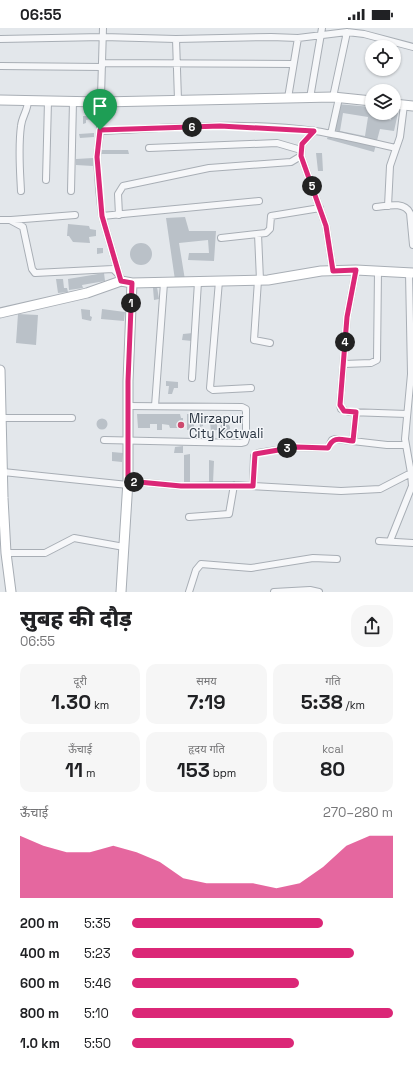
<!DOCTYPE html>
<html lang="hi">
<head>
<meta charset="utf-8">
<style>
	body { margin:0; font-family:"Space Grotesk","Noto Sans Devanagari",sans-serif; background:#f6f6f6; color:#202124; height:100vh; display:flex; flex-direction:column; font-size:15px; white-space:nowrap }
	* { box-sizing:border-box; margin:0 }
	p { font-size:13px; color:#757577 }
	.icon { flex:none; width:22px; height:22px; fill:none; stroke:currentColor; stroke-width:2; stroke-linecap:round; stroke-linejoin:round }
	.map { position:relative; height:564px; overflow:hidden }
	.drawer { display:flex; flex-direction:column; background:#fff; flex:1 }
	.drawer>* { flex:none }
	.fabs { position:absolute; left:365px; top:12px; display:grid; gap:8px }
	.fabs a { display:grid; place-items:center; width:36px; height:36px; border-radius:50%; background:#fff; box-shadow:0 1px 3px #0004; font-size:20px }
	.pin { position:absolute; display:grid; place-items:center; width:34px; height:34px; color:#fff; margin:-41px -17px; border-radius:50% 50% 50% 0; rotate:-45deg; box-shadow:0 0 4px #0007 }
	.pin .icon { rotate:45deg }
	.km { position:absolute; width:20px; height:20px; margin:-10px; border-radius:50%; background:#222; color:#fff; font-size:11px; line-height:20px; text-align:center }
	.round { display:grid; place-items:center; flex:none; width:42px; height:42px; border-radius:16px; background:#f6f6f6 }
	.overview { display:flex; align-items:center; justify-content:space-between; height:68px; padding:0 20px }
	h1 { font-size:22px; font-weight:800; line-height:30px }
	.metrics { display:grid; grid-template-columns:repeat(3,1fr); gap:6px; height:68px; padding:4px 20px }
	.metrics div { display:grid; align-content:center; border-radius:10px; background:#f6f6f6; text-align:center }
	.metrics b { font-size:20px; font-weight:800 }
	.metrics small { font-size:11px; font-weight:400 }
	.metrics p { font-size:11px }
	.chart { height:112px; padding:8px 20px }
	.chart p { display:flex; justify-content:space-between }
	.chart svg { width:100%; height:72px; margin-top:4px; fill:#db2777; opacity:.7 }
	ul { padding:0 20px; list-style:none; font-size:13px }
	li { display:grid; grid-template-columns:64px 48px 1fr; align-items:center; height:30px }
	li i { height:10px; border-radius:5px; background:#db2777 }
	.status { display:flex; justify-content:space-between; align-items:center; height:28px; padding:0 20px; background:#fff; direction:ltr }
	.status svg { height:11px; fill:currentColor }
	.map>svg:first-child { display:block }
	.building { fill:#bac1c8; fill-rule:evenodd }
	.lines { fill:none; stroke-linecap:round; stroke-linejoin:round }
	.street-casing { stroke:#a8aeb5; stroke-width:8 }
	.secondary-casing { stroke:#a8aeb5; stroke-width:11 }
	.street { stroke:#f6f7f9; stroke-width:6 }
	.secondary { stroke:#fff; stroke-width:9 }
	.route-casing { stroke:#fff; stroke-width:8 }
	.route { stroke:#db2777; stroke-width:5 }
	.poi-dot { fill:#cd4b6f; stroke:#f3f5f8; stroke-width:1.5 }
	.labels { text-anchor:middle; stroke-width:3; stroke-linejoin:round; paint-order:stroke }
	.poi-label { font-size:13px; fill:#2b3643; stroke:#f3f5f8; text-anchor:start }
</style>
</head>
<body>
<div class="status"><b>06:55</b><svg viewBox="0 0 49 12"><path d="M0 12V9h3v3zM5 12V6h3v6zM10 12V3h3v9zM15 12V0h3v12zM26 1h20v11H26zM47 4h2v5h-2z"/></svg></div>
<div class="map">
<svg width="413" height="564" viewBox="0 0 413 564">
	<rect width="100%" height="100%" fill="#e3e7eb"/>
	<!-- building -->
	<path class="building" d="M337 76 372 79 371 88 391 92 392 85H398L394 103 380 101 374 124 327 111ZM343 85 368 89 365 108 340 103Z
		M83 88H92V91L86 92V95L83 96Z
		M94 105V109L80 110 79 106Z
		M99 122H128L129 126H99Z
		M316 125H322L323 143H318Z
		M93 130V138L76 137V131Z
		M185 189 189 203H216L214 233 188 232 189 225H209L208 212 179 215 185 252H175L166 190Z
		M68 196 89 198 90 201 96 202V208L89 209 90 215 73 214 69 208H67Z
		M130 226a11 11 0 1 1 22 0a11 11 0 1 1-22 0Z
		M97 220H103V225L97 226Z
		M104 245 105 253 82 257 83 260 69 262 68 251Z
		M56 251H63L64 260H67L68 264 58 265Z
		M157 259 159 271 154 272 153 260Z
		M81 281 90 282V288L92 289 91 293 82 291Z
		M102 281 125 284 124 293 101 291Z
		M18 286 38 287 36 317 16 315Z
		M193 305 192 313 182 312 183 306Z
		M166 353 178 354V360H174L172 366H168L169 358H166Z
		M137 386H180L181 390H183V396H179V400H170L169 397 162 396V402H157V396H150V400H138Z
		M187 386 217 387V402L211 403 210 394H203V398L200 399 199 394H194V401L187 402Z
		M96.5 396a5.5 5.5 0 1 1 11 0a5.5 5.5 0 1 1-11 0Z
		M220 400a5 5 0 1 1 10 0a5 5 0 1 1-10 0Z
		M183 418V425H174L175 419Z
		M112 424 123 425 122 434 112 433Z
		M190 426V455H184V427Z
		M209 432 214 433 213 455 209 456Z"/>
	<g class="lines">
		<defs>
			<path id="street" d="M103 0 100 103 97 129 99 160 102 188 121 253
				M0 11 103 9 176 11 271 9 298 10 347 4 364 6 413 19
				M176 11 178 72
				M102 35 293 36
				M0 38 102 39
				M333 69 347 4
				M288 70 298 10
				M310 70 322 0
				M100 103C171 100 244 93 315 103 342 107 369 114 396 120
				M314 103 302 116 301 128 326 198 333 243
				M331 106 339 70
				M149 120 277 115 301 122
				M46 152 48 73
				M21 163C20 142 18 120 21 98 22 88 28 83 28 72
				M71 163 73 73
				M388 178 390 138 400 109 404 77
				M376 179C387 178 404 173 410 185L413 217
				M119 187 118 166 123 158 209 140 291 134 301 128
				M102 188 259 173
				M0 192H10L23 199 32 241 35 245 113 241 118 246
				M11 192 75 187
				M258 206 260 252
				M221 210 266 205 270 201 271 188 320 180
				M356 242 347 289 340 377 341 381 349 384 407 386
				M258 252 254 312 270 315
				M219 253 210 360 213 362 251 360
				M344 336 371 335 377 332 378 243
				M192 350 198 254
				M155 378 164 255
				M2 390H72
				M104 412 241 415 245 414 246 411V381L242 379 128 378
				M353 413 356 384
				M3 444 128 457
				M128 453 181 458 234 457 341 463 380 461 411 445 405 411 411 346 409 245
				M253 458 254 428 258 425 296 419 325 420H328L332 412 335 411 387 417H406
				M189 489 229 486 234 457
				M379 513 413 515
				M390 513 412 458 411 445
				M6 525H45L74 510 124 519
				M189 564 196 542 201 536 251 540 313 530 337 531
				M274 564 310 562 319 564"/>
			<path id="secondary" d="M0 72 101 74 333 69 372 73
				M394 76 413 78
				M0 285 87 265 121 253 132 255 268 252 321 243 356 242 413 245
				M0 342 3 470 6 525 11 564
				M121 564 128 453V353L132 255"/>
		</defs>
		<!-- street casing -->
		<use href="#street" class="street-casing"/>
		<!-- secondary casing -->
		<use href="#secondary" class="secondary-casing"/>
		<!-- street -->
		<use href="#street" class="street"/>
		<!-- secondary -->
		<use href="#secondary" class="secondary"/>
	</g>
	<g class="lines">
		<defs>
			<path id="route" d="M220 98 314 103 302 116 301 128 326 198 333 243 356 242 347 289 340 377 344 383 356 384 353 413C341 412 334 407 328 420L296 419 255 426 253 458H181L128 453V353L132 255 121 253 102 188 97 129 100 102Z"/>
		</defs>
		<!-- route casing -->
		<use href="#route" class="route-casing"/>
		<!-- route -->
		<use href="#route" class="route"/>
	</g>
	<!-- markers -->
	<circle class="poi-dot" cx="181" cy="397" r="4"/>
	<g class="labels">
		<!-- poi labels -->
		<g class="poi-label">
			<text x="189" y="395">Mirzapur<tspan x="189" dy="15">City Kotwali</tspan></text>
		</g>
	</g>
</svg>
<div class="fabs">
<a><svg class="icon" aria-label="locate" viewBox="0 0 24 24"><circle cx="12" cy="12" r="6"/><path d="M12 2v4M12 18v4M2 12h4M18 12h4"/></svg></a>
<a><svg class="icon" aria-label="layers" viewBox="0 0 24 24"><path d="M12 4l9 5-9 5-9-5zM3 14l9 5 9-5"/></svg></a>
</div>
<div class="pin" style="left:100px;top:102px;background:#1e9e55"><svg class="icon" aria-label="arrive" viewBox="0 0 24 24"><path d="M6 21V4h12l-3 4 3 4H6"/></svg></div>
<b class="km" style="left:131px;top:275px">1</b>
<b class="km" style="left:134px;top:454px">2</b>
<b class="km" style="left:287px;top:420px">3</b>
<b class="km" style="left:345px;top:314px">4</b>
<b class="km" style="left:312px;top:158px">5</b>
<b class="km" style="left:192px;top:99px">6</b>
</div>
<section class="drawer">
<div class="overview"><div><h1>सुबह की दौड़</h1><p>06:55</p></div><a class="round"><svg class="icon" aria-label="share" viewBox="0 0 24 24"><path d="M12 15V3M7 8l5-5 5 5M5 13v7h14v-7"/></svg></a></div>
<div class="metrics">
<div><p>दूरी</p><b>1.30<small> km</small></b></div>
<div><p>समय</p><b>7:19</b></div>
<div><p>गति</p><b>5:38<small> /km</small></b></div>
</div>
<div class="metrics">
<div><p>ऊँचाई</p><b>11<small> m</small></b></div>
<div><p>हृदय गति</p><b>153<small> bpm</small></b></div>
<div><p>kcal</p><b>80</b></div>
</div>
<div class="chart"><p><span>ऊँचाई</span>270–280 m</p>
<svg viewBox="0 0 160 44" preserveAspectRatio="none"><path d="M0 44V6L10 12L20 16L30 16L40 12L50 16L60 22L70 32L80 35L90 35L100 35L110 38L120 35L130 25L140 12L150 6L160 6V44z"/></svg>
</div>
<ul>
<li><b>200 m</b>5:35<i style="width:73%"></i></li>
<li><b>400 m</b>5:23<i style="width:85%"></i></li>
<li><b>600 m</b>5:46<i style="width:64%"></i></li>
<li><b>800 m</b>5:10<i style="width:100%"></i></li>
<li><b>1.0 km</b>5:50<i style="width:62%"></i></li>
</ul>
</section>
</body>
</html>
